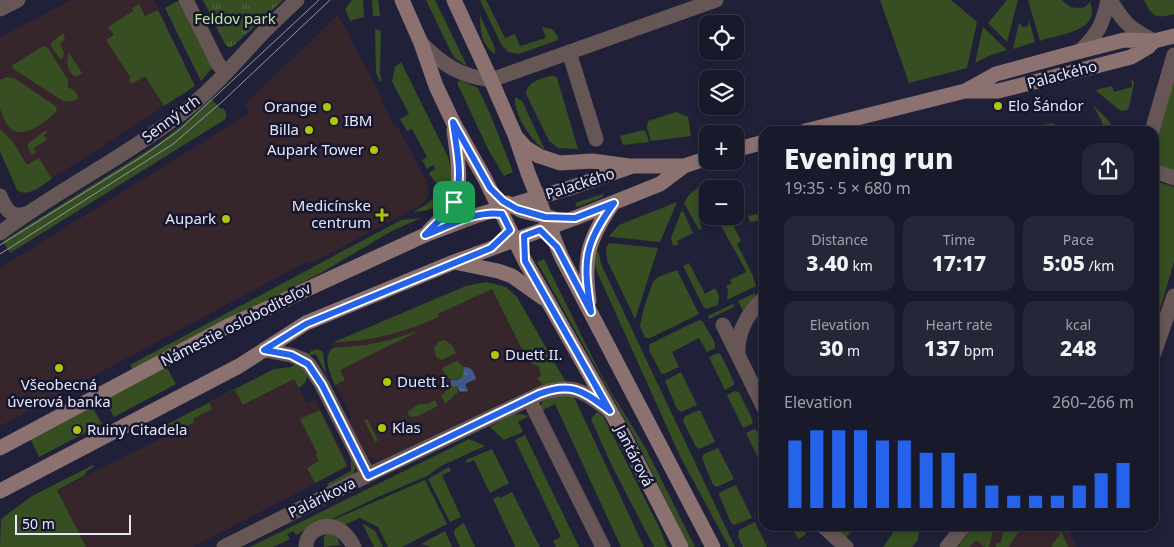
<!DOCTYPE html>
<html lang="en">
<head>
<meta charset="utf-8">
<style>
	body { margin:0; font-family:"Noto Sans",sans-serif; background:#252637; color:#f1f3f6; height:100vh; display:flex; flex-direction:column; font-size:19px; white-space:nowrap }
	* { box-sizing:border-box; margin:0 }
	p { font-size:16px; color:#9fa0a9 }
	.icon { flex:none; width:28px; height:28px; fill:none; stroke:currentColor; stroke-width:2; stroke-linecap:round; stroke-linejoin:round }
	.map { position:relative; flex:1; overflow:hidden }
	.side { position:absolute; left:759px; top:126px; width:400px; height:405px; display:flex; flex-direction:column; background:#18192b; border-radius:15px; box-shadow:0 2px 8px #0003,0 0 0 1px #363847 }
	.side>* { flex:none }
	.fabs { position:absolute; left:699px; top:15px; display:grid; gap:10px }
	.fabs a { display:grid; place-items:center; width:45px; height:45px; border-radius:10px; background:#18192b; box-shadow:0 2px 8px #0003,0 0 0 1px #363847; font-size:25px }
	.scale { position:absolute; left:15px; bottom:12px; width:116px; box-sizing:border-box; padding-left:5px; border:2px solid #e4e7f7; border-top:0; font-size:14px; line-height:18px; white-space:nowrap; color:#e4e7f7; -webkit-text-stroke:4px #16172f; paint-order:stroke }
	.pin { position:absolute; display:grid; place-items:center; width:42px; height:42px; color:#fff; margin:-21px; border-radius:10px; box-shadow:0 2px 8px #0006 }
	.round { display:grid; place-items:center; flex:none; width:52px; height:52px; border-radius:15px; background:#252637 }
	.summary { display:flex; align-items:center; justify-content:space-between; height:85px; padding:0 25px }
	h1 { font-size:28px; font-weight:800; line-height:38px }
	.figures { display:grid; grid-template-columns:repeat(3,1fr); gap:8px; height:85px; padding:5px 25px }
	.figures div { display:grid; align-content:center; border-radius:12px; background:#252637; text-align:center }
	.figures b { font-size:21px; font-weight:800 }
	.figures small { font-size:14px; font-weight:400 }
	.figures p { font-size:14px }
	.chart { height:140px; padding:10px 25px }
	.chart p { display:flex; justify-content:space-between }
	.chart svg { width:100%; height:90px; margin-top:5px; stroke:#2563eb; stroke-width:6 }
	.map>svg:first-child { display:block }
	.commercial { fill:#37252c }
	.green { fill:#364e22 }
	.park { fill:url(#park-tufts) }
	.water { fill:url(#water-ripples) }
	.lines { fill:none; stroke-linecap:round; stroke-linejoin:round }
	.street { stroke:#665655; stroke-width:15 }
	.secondary { stroke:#8b7270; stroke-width:15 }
	.tram { stroke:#9597ab; stroke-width:1 }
	.route-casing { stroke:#fff; stroke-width:10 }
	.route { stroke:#2563eb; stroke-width:6 }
	.poi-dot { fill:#aec508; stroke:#16172f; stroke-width:2 }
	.labels { text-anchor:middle; stroke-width:5; stroke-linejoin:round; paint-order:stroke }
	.park-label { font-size:15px; fill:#bbe797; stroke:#16172f }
	.street-label { font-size:15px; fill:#e4e7f7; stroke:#16172f }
	.poi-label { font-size:15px; fill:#e4e7f7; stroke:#16172f; text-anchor:start }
</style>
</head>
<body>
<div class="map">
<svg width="1174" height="547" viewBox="0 0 1174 547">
	<defs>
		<pattern id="park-tufts" width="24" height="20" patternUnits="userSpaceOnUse" patternTransform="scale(1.25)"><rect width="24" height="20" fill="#364e22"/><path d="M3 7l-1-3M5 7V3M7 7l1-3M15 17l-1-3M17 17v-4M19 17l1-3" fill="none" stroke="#536843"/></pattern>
		<pattern id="water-ripples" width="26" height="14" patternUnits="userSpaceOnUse" patternTransform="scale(1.25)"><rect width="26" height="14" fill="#41598a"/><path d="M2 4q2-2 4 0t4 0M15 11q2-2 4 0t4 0" fill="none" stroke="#5c719b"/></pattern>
	</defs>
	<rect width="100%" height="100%" fill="#202139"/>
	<!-- commercial -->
	<path class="commercial" d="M72 0H154L195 86 121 134 113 141 111 139 104 144 105 146 95 151 32 191 21 193 16 188 0 151V37Z
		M338 15 382 98 380 99 395 127 397 126 427 182 429 193 424 203 310 264 308 261 0 426V268L250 113 245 104Z
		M486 282 506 287 517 297 568 386 542 384 382 459 376 460 368 457 348 419 352 417 331 376 327 358 334 342 466 286Z
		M294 379 307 403 315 399 349 466 192 547H86L57 490 193 423 194 418 209 403 236 390 243 405Z
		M964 526H1067L1076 547H947Z"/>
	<!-- green -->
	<path class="green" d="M352 0H363L364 17 350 21 345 9Z
		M372 0H378L380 16H373Z
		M426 0H435L467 66 456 59 451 52Z
		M480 0H486L505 38 515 34 520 46 546 38 542 27 552 29 557 35 558 40 519 54 508 52 501 44Z
		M880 0H951L977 22 967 68 909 83Z
		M1007 0H1018L1007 42 988 23Z
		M1028 0H1062C1069 8 1075 9 1085 7L1090 2C1102 32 1059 34 1040 41Z
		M1144 0H1174V14C1155 19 1153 17 1144 0Z
		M178 1 212 68 201 81 165 8Z
		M139 4 145 16 158 10 195 86 164 106 145 76 132 84 129 80 131 78 106 40 114 35 108 27 133 11 132 8Z
		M480 15 495 48V54C481 44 480 31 480 15Z
		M1029 20 1035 42 1013 49 1019 23 1023 27 1028 26Z
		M983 27 1007 50 991 55 975 63Z
		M375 29 381 31 380 74 382 81 380 82 376 73Z
		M63 33 65 39 60 44 64 52 63 58 60 59 51 46V43Z
		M43 46 48 48 68 80V87L75 91 79 98C73 102 67 103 60 99L12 68 13 65Z
		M69 53 82 73 78 76H73C67 67 66 63 69 53Z
		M401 62 448 157 452 173 451 189C440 186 435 184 429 173L435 169 433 165 427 169 422 160 427 157 412 129 407 131 400 119 409 114 392 81 395 67Z
		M1174 74V171C1162 166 1155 165 1155 150Z
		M549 76H555L557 78 578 149 558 148 549 141 526 94C527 82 539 80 549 76Z
		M6 77 14 78 54 105 57 108 56 112C35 131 10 147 0 108 0 99 0 88 0 80Z
		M460 80 478 88 491 116 513 172 504 176 488 149 457 83Z
		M1133 80 1134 84 1129 107 1127 110 1121 111 1117 108 1095 90 1112 86 1114 92 1132 87 1131 81Z
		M515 97 522 101 545 150C531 140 514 116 515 97Z
		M211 99 221 109 223 108 226 112V118L224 120 10 253 3 241 156 145 186 122Z
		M1093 105 1109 121 1113 131H1105L1101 120Z
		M676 112 688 117 691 136 651 141 647 128 648 121Z
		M1053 123 1055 128H1063L1065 131H1023V130Z
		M0 129 13 142 27 165 39 158 52 179C42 185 29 198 17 190L0 151Z
		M46 130 47 133 44 135 47 140 33 148 36 152 32 155 28 148V144Z
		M643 130 646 132 649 142 623 145 620 136Z
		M707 180 712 189H708V216H728L730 220 741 217 742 224 734 227 741 241 737 244 752 274 756 286 727 300 728 290 726 286 732 283 730 280 746 272V271L718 220 711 224 707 217 699 222 702 228 699 230 684 203 689 195Z
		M1162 183 1174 187V262L1154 329V184Z
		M603 194V197L577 207 575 203Z
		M763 194 764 198V228L761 220 750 222 748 216 762 213 757 196Z
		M434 197 443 198C436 210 426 211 413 212L426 205Z
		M677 202 660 242 612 237 609 236 619 225Z
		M683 211 693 233 677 241 679 244 673 246 671 238 681 212Z
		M421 218 390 232 326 270 134 372 130 365 401 220Z
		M609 243 658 248 635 319 607 260 606 248Z
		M595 248 599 253 601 264 735 547H729L680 456 598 274 594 263Z
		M544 259 599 371 611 392 645 447 695 547H689L635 438 537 262Z
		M689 263 705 294 715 288 719 296 718 305 706 309 703 306 683 266Z
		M677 270 699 314 650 338H645L640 326 644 308 653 282 658 277Z
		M486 282 506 287 517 297 568 386 542 384 537 378 541 376 539 367 528 361 492 289 438 314 439 317C405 332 371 342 334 342L466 286Z
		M755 293V296L743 311 738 301Z
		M733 304 734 307 709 319 708 316Z
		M699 320 702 321 704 324 715 343V348L707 352 699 338 672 352 679 367 664 374 661 373 649 350 650 344Z
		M764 326V350L758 352 759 340Z
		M419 331 340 370 345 380 335 385C330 373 322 357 333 348L366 345 386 341Z
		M444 340 452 345 456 353 442 360 436 357 434 348 438 342Z
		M317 349 322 351 323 354 326 373 332 386 316 354 308 356 311 351Z
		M718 353 721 355 734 382V385L725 390 709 357Z
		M457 361 464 367 465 374 461 379 451 380 446 376 442 368Z
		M297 363 308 374 305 383 299 388 294 379 243 405 235 390 209 403 212 409 194 418 193 423 164 437 160 428 274 369 291 367Z
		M166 366 176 384 114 417 104 399Z
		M681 372 697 405 681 412 677 409 665 381Z
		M451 386H457L458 392 451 399 445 403 441 396Z
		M489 386 375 442 364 420 367 419 378 440Z
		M735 391 739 392 753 421 752 424 743 428 727 395Z
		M573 395 644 547H621L555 404 541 411 540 407 545 397Z
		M435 400 438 406 418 416 410 417 407 412 419 404H427Z
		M92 406 102 424 39 457 30 438Z
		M320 410 347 466 315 483 307 468 319 461 316 455 317 453 300 419Z
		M700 410 715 442 699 449 696 447 683 421 685 416Z
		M597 412 603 416 660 529 667 547H654L612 466 591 419Z
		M521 414 529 416 518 422 523 432 504 440 490 427 512 415Z
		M754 429C766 435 764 453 764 465L762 466 746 433Z
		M525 435 579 547H556L553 541 561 537 515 440Z
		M469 439 485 446 441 466 427 476 380 496 328 521 318 522 296 535 293 531 287 534 290 539 273 547H250Z
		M718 448 734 479 717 487 713 485 702 458 704 454Z
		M492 449 509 483 490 493 474 460 467 463 466 460Z
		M351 458 355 468 354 474 330 488 327 484 351 471Z
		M93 465 94 467 87 471 85 475 57 490 86 547H0L1 519 32 496Z
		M449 467 451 471 442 475 461 517 450 522 428 479Z
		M425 480 447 524 402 547H388L378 527 360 518 344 525 333 520Z
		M736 485 752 518 734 525 731 523 719 495V493Z
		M512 492 540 547H515L514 544 493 499 499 496 500 498Z
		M755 522 767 547H743L738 537 739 530Z
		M362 523 375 531 383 547H374Z
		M464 523 475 547H460L454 534 455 529Z
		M791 526H805L807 529 805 535 798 539Z
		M831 526H855L846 538Z
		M898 526C907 526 915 524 919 534L918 540 912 547H883Z
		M974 526H994L989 547H985L976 540 969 547H958Z
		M1004 526H1023L1008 547H996V544L1001 542Z
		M1050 526H1056L1063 534 1068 547H1051L1060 534Z
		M445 531 452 547H431L421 544Z
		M327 533 337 536 340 545 324 547V536Z"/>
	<!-- park -->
	<path class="park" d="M203 0H283L232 47H228L225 44Z"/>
	<!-- water -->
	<path class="water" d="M464 367C472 367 474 372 476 379L465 384 468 391 460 392 457 386H451V380H458L463 377Z"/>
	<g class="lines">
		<!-- street -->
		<path class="street" d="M186 0 218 64 226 73
			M1110 0C1125 24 1129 28 1154 41
			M0 9 18 0
			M421 43C443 65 460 76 491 80L716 0
			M1080 51C1098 34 1103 24 1108 0
			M569 52 596 139
			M1152 131 1174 55
			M1154 171 1174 178
			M0 196C5 208 11 219 25 214
			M0 233C58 190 123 158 181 114 210 92 234 64 259 37 271 24 284 12 297 0
			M723 325 764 408
			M264 350 291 355 304 360 310 366 322 385 368 475
			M738 353C737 330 748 313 764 298
			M1154 353 1174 296
			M529 399 603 547
			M823 526 846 547
			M224 547 368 475 544 392C577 383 585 393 610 411
			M306 547C306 531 324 522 338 529 346 533 350 539 354 547
			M947 547 964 526"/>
		<!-- secondary -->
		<path class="secondary" d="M402 0 421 43 436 86 453 122 485 179 525 261 620 428 681 547
			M454 0 491 80 515 135 528 173 561 256 713 547
			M966 91H998L1077 71 1131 57 1148 47 1154 41
			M805 131 965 91 996 74 1073 53 1124 40 1154 41 1174 36
			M518 139 526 148 539 156 560 163 592 161 629 166
			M735 150 764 142
			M507 203 523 211 552 218
			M429 231C436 223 445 216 451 207 465 186 456 153 454 129
			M454 262 498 271 512 276 543 298
			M589 301C583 257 588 240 613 203
			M0 448 230 325 275 305 301 292 425 235 478 215 573 187 633 166H684L708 158
			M0 491 239 366 306 323 454 262 575 218 660 184 684 166"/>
		<!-- tram -->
		<path class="tram" d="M0 245 143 156 178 131 319 0
			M0 254 173 144 224 100 330 0"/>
	</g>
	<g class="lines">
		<defs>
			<path id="route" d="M453 122 490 188 503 201 517 209 545 217 575 218 614 203C583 246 583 261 591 312L557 247 540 230 524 236 525 261 610 411C584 392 573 381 539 394L368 476 322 385 308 364 291 355 264 350 306 324 491 248 510 230 502 214C476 210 449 226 425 235 433 226 444 217 451 207 466 184 456 148 453 122Z"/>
		</defs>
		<!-- route casing -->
		<use href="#route" class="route-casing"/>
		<!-- route -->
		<use href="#route" class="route"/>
	</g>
	<!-- markers -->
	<g class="poi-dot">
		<circle cx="998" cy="106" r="5"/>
		<circle cx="327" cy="107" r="5"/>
		<circle cx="334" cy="121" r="5"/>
		<circle cx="309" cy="130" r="5"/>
		<circle cx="374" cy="150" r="5"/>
		<path d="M379.5 207.5h5v5h5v5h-5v5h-5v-5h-5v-5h5z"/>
		<circle cx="226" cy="219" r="5"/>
		<circle cx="495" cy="355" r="5"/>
		<circle cx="59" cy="368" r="5"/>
		<circle cx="387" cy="382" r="5"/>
		<circle cx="382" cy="428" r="5"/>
		<circle cx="77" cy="430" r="5"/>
	</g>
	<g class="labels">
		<!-- park labels -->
		<g class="park-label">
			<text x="235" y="24">Feldov park</text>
		</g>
		<!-- street labels -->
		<g class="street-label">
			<text transform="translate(1062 75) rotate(-15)" y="5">Palackého</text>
			<text transform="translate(171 119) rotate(-37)" y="5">Senný trh</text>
			<text transform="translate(580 184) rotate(-18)" y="5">Palackého</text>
			<text transform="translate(236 325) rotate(-27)" y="5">Námestie osloboditeľov</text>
			<text transform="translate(634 456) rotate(63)" y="5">Jantárová</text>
			<text transform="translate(322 498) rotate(-26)" y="5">Palárikova</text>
		</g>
		<!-- poi labels -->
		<g class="poi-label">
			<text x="1008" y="111">Elo Šándor</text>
			<text x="317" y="112" text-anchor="end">Orange</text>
			<text x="344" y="126">IBM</text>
			<text x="299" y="135" text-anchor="end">Billa</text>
			<text x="364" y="155" text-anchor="end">Aupark Tower</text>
			<text x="371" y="211" text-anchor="end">Medicínske<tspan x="371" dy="17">centrum</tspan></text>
			<text x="216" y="224" text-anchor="end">Aupark</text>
			<text x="505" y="360">Duett II.</text>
			<text x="397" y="387">Duett I.</text>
			<text x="59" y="390" text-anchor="middle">Všeobecná<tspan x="59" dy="17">úverová banka</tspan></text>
			<text x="392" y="433">Klas</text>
			<text x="87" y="435">Ruiny Citadela</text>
		</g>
	</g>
</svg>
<div class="fabs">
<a><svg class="icon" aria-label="locate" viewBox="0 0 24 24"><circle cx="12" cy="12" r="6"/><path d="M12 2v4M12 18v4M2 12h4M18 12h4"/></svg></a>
<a><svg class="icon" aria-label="layers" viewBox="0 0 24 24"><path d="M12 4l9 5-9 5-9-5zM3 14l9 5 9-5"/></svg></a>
<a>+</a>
<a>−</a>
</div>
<div class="scale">50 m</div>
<div class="pin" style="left:454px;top:202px;background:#1e9e55"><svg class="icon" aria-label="arrive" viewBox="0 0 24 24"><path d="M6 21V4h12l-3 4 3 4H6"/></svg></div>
<section class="side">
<div class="summary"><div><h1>Evening run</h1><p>19:35 · 5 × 680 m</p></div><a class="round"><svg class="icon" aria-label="share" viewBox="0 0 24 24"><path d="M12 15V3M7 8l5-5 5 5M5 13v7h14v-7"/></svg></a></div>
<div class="figures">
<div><p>Distance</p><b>3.40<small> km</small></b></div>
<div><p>Time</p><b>17:17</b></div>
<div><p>Pace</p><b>5:05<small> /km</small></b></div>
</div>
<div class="figures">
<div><p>Elevation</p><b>30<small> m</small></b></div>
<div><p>Heart rate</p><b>137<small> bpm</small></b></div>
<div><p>kcal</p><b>248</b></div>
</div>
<div class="chart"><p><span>Elevation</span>260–266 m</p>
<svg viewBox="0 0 160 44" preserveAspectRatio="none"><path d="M5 44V11M15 44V6M25 44V6M35 44V6M45 44V11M55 44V11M65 44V17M75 44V17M85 44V27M95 44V33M105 44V38M115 44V38M125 44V38M135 44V33M145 44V27M155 44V22"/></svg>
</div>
</section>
</div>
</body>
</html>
